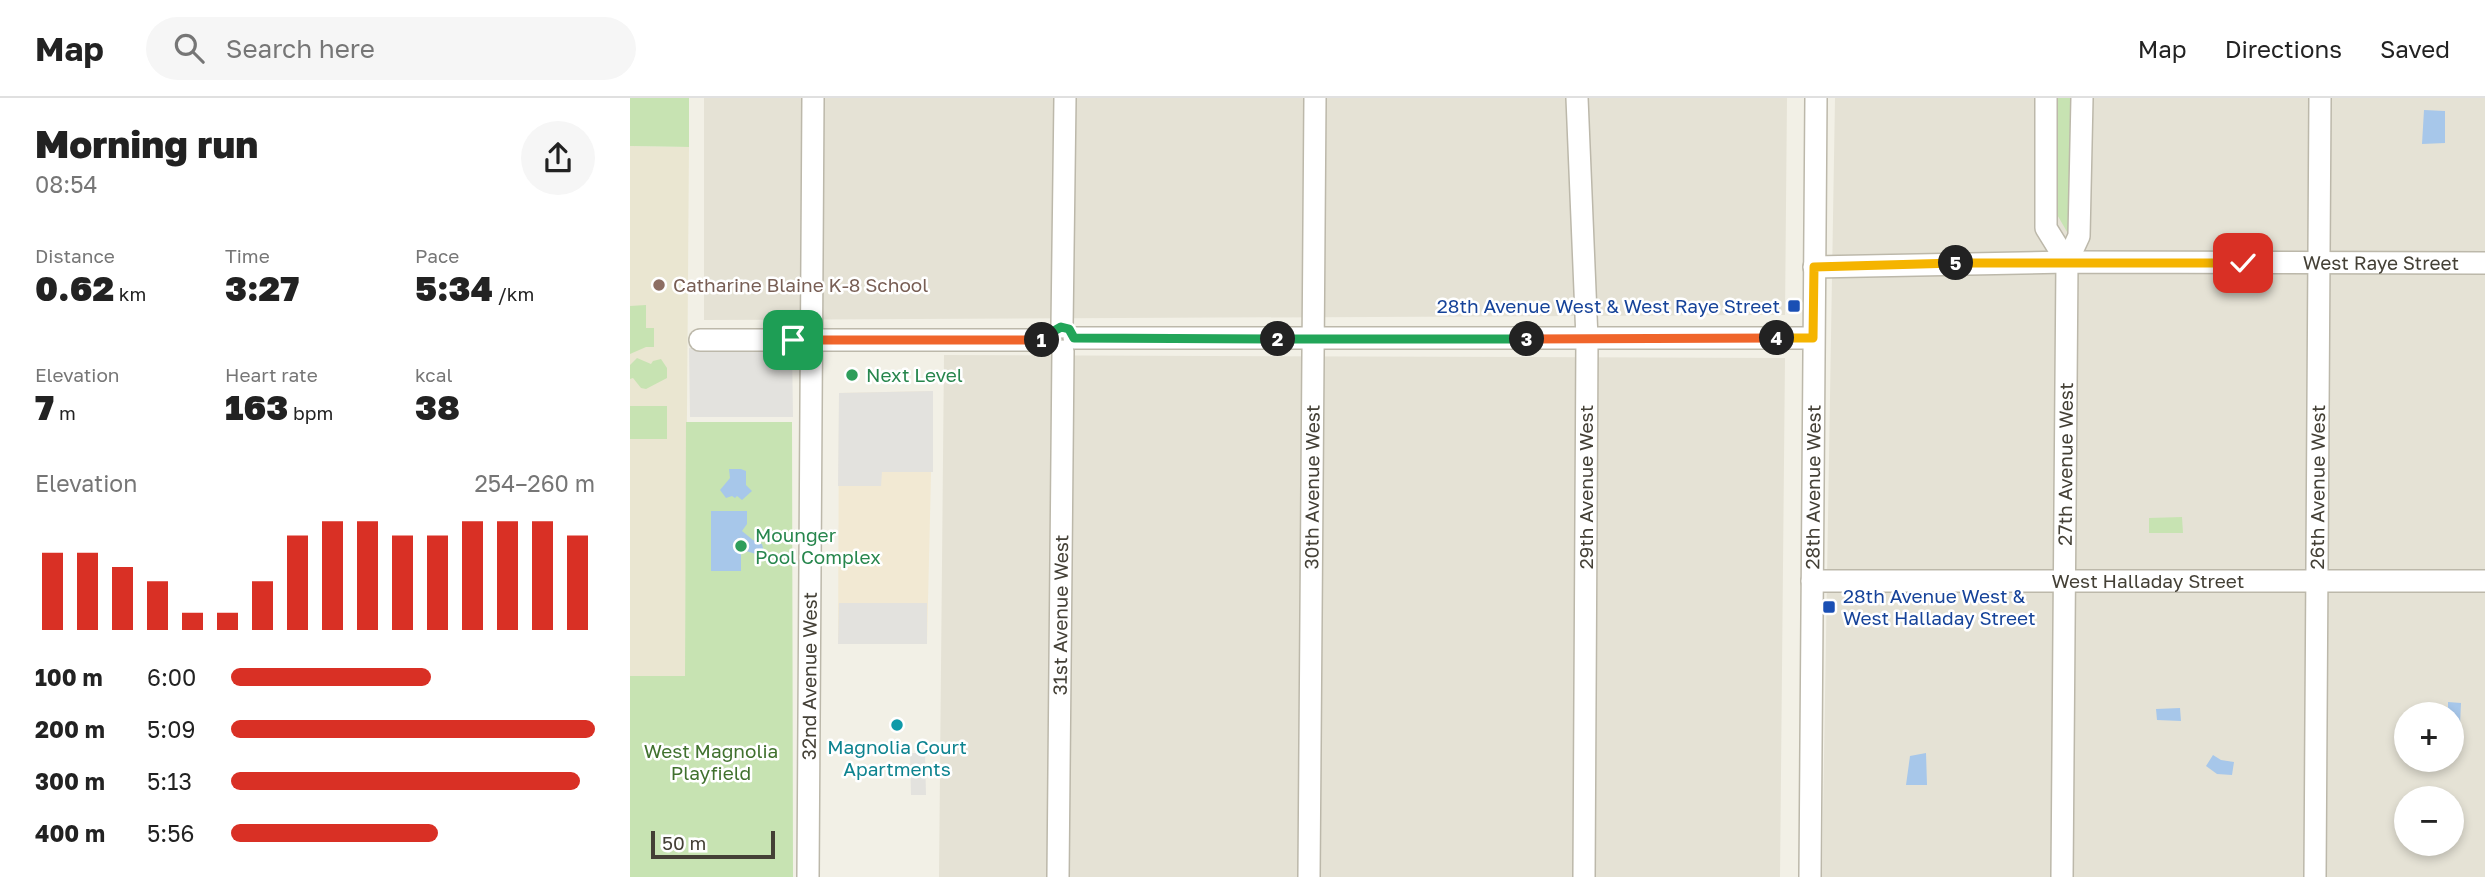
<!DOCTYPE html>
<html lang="en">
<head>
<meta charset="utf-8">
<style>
	body { margin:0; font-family:"Golos Text",sans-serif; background:#f6f6f6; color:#222; height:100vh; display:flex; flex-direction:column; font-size:26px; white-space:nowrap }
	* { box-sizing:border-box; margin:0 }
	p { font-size:23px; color:#767676 }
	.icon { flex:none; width:38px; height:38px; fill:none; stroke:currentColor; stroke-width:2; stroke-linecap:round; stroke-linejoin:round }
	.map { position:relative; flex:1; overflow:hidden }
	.panel { display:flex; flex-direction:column; background:#fff; width:630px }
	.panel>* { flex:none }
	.buttons { position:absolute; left:1764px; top:604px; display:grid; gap:14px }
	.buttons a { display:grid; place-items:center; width:70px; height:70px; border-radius:50%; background:#fff; box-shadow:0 4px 10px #0003; font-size:35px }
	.scale { position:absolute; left:21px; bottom:18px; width:124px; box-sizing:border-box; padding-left:7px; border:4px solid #444036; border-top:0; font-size:19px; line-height:24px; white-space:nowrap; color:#444036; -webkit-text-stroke:5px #fff; paint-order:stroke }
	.pin { position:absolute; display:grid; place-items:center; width:60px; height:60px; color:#fff; margin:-30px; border-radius:14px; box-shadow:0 4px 10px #0006 }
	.km { position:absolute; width:35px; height:35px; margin:-18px; border-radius:50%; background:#222; color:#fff; font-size:19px; line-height:35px; text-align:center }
	.round { display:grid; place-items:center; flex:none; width:74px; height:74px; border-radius:37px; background:#f6f6f6 }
	.head { display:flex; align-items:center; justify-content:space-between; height:119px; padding:0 35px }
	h1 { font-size:38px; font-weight:800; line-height:52px }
	.metrics { display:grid; grid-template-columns:repeat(3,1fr); gap:10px; height:119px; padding:7px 35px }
	.metrics div { display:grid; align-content:center }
	.metrics b { font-size:35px; font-weight:800 }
	.metrics small { font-size:19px; font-weight:400 }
	.metrics p { font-size:19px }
	.chart { height:196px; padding:14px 35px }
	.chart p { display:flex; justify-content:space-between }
	.chart svg { width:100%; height:126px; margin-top:7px; stroke:#d93025; stroke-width:6 }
	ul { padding:0 35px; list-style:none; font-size:23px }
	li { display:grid; grid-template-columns:112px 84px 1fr; align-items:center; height:52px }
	li i { height:18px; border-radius:9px; background:#d93025 }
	header { display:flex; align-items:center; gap:42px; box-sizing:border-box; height:98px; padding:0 35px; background:#fff; border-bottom:2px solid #e0e0e0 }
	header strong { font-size:33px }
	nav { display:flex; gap:38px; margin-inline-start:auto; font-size:24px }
	.search { width:490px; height:63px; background:#f6f6f6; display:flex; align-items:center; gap:18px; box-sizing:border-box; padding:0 24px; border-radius:38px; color:#767676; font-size:26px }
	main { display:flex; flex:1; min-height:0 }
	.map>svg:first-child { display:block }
	.residential { fill:#e5e2d5; fill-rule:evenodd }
	.commercial { fill:#f2e9d3 }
	.education { fill:#eae6d1 }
	.green { fill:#c7e3b2 }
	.parking { fill:#e3e2de }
	.water { fill:#a7c7ea }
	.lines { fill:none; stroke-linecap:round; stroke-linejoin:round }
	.minor-casing { stroke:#bcb8aa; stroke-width:24 }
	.minor { stroke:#fff; stroke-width:21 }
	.split-1-casing { stroke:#fff; stroke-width:14 }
	.split-2-casing { stroke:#fff; stroke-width:14 }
	.split-3-casing { stroke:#fff; stroke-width:14 }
	.split-4-casing { stroke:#fff; stroke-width:14 }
	.split-5-casing { stroke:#fff; stroke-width:14 }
	.split-6-casing { stroke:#fff; stroke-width:14 }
	.split-1 { stroke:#f0652b; stroke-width:9 }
	.split-2 { stroke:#22a559; stroke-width:9 }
	.split-3 { stroke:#22a559; stroke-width:9 }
	.split-4 { stroke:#f0652b; stroke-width:9 }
	.split-5 { stroke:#f5b400; stroke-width:9 }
	.split-6 { stroke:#f5b400; stroke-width:9 }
	.education-dot { fill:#8d6e63; stroke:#fff; stroke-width:2.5 }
	.transit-dot { fill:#1a4fb4; stroke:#fff; stroke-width:2.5 }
	.leisure-dot { fill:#2e9e5b; stroke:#fff; stroke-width:2.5 }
	.culture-dot { fill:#0f9aa8; stroke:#fff; stroke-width:2.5 }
	.labels { text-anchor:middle; stroke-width:5; stroke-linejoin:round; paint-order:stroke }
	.street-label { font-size:19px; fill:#444036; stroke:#fff }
	.education-label { font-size:19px; fill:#785e54; stroke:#fff; text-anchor:start }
	.transit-label { font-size:19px; fill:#164399; stroke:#fff; text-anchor:end }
	.leisure-label { font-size:19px; fill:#27864d; stroke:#fff; text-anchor:start }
	.culture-label { font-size:19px; fill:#0d838f; stroke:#fff }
	.park-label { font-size:19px; fill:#40712e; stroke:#fff }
</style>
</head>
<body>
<header>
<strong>Map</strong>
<div class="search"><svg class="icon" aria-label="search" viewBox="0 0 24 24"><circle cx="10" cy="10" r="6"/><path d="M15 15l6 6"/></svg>Search here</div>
<nav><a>Map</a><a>Directions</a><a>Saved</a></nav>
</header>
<main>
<section class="panel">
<div class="head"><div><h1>Morning run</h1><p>08:54</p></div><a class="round"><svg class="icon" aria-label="share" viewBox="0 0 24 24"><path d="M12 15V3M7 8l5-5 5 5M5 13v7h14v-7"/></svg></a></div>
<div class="metrics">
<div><p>Distance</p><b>0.62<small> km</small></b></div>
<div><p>Time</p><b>3:27</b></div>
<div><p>Pace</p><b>5:34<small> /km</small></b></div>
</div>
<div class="metrics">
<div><p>Elevation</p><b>7<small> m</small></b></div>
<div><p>Heart rate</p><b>163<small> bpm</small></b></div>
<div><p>kcal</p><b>38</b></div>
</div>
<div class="chart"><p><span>Elevation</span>254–260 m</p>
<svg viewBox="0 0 160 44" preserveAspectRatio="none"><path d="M5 44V17M15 44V17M25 44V22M35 44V27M45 44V38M55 44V38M65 44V27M75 44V11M85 44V6M95 44V6M105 44V11M115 44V11M125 44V6M135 44V6M145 44V6M155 44V11"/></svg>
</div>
<ul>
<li><b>100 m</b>6:00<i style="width:55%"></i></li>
<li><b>200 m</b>5:09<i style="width:100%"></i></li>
<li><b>300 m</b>5:13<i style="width:96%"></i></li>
<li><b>400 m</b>5:56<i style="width:57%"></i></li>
</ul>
</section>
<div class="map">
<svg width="1855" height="779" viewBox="0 0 1855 779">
	<rect width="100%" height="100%" fill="#f2f0e6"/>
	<!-- residential -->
	<path class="residential" d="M74 0H1157L1155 217 74 222Z
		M1205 0H1855V779H1192ZM1776 616H1822V662H1776ZM1776 700H1822V746H1776Z
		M314 257 1155 260 1150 779H309Z"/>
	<!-- commercial -->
	<path class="commercial" d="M303 293 297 546H208L209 295Z"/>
	<!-- education -->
	<path class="education" d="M0 48 59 49 55 578H0Z"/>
	<!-- green -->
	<path class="green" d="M0 0H59V49L0 48Z
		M1427 0H1442L1440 139 1425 113Z
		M16 207V230H24V249H16L0 256V208Z
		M7 260 21 266 23 263 31 261 37 270V280L16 291 11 290 3 280 0 281V267Z
		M0 308H37V341H0Z
		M56 324H162L163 779H0V578H55Z
		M1552 419 1553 435H1519V420Z"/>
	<!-- parking -->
	<path class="parking" d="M59 250H162L163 319H60Z
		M303 293V374H252L251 388H208L209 295Z
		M209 505H297V546H208Z
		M280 655H295L296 697H281Z"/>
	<!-- water -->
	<path class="water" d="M1794 12 1815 13V45L1792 46Z
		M99 371H111L116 373V387L122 393 112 402 107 398 105 400 102 398 96 400 90 392 100 380Z
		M81 413H117V426L112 433 123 442 132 446 134 454 129 457 116 453 111 455V473H81Z
		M1818 604 1831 605 1830 627 1833 632 1822 631V616H1818Z
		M1550 610 1551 623 1527 622 1526 611Z
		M1296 655 1297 687H1276L1280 658Z
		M1583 657 1591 662 1604 664 1602 677 1587 676 1576 668Z"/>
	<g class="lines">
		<defs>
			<g id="minor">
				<path d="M947 0 957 241 954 779"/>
				<path d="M1416 0V130L1437 164"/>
				<path id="s1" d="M1184 169 1437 164 1855 165"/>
				<path d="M432 229 435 0"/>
				<path d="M444 240H1183"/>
				<path d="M70 242H421"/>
				<path id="s2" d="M1182 483H1855"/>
				<path id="s3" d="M178 779 183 0"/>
				<path id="s4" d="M428 779 433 253"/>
				<path id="s5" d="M679 779 685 0"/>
				<path id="s6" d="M1180 779 1186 0"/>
				<path id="s7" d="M1432 779 1437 164 1449 138 1452 0"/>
				<path id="s8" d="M1685 779 1690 0"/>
			</g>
		</defs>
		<!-- minor casing -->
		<use href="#minor" class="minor-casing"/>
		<!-- minor -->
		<use href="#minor" class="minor"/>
	</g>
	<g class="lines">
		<defs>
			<path id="split-1" d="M163 242H412"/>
			<path id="split-2" d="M412 242H421L424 233 431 229 439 231 444 240 648 241"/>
			<path id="split-3" d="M648 241H897"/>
			<path id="split-4" d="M897 241 1147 240"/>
			<path id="split-5" d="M1147 240H1183L1184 169 1326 165"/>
			<path id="split-6" d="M1326 165H1613"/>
		</defs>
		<!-- split-1 casing -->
		<use href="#split-1" class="split-1-casing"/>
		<!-- split-2 casing -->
		<use href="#split-2" class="split-2-casing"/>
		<!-- split-3 casing -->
		<use href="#split-3" class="split-3-casing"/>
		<!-- split-4 casing -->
		<use href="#split-4" class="split-4-casing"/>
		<!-- split-5 casing -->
		<use href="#split-5" class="split-5-casing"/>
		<!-- split-6 casing -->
		<use href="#split-6" class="split-6-casing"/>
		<!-- split-1 -->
		<use href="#split-1" class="split-1"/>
		<!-- split-2 -->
		<use href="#split-2" class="split-2"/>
		<!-- split-3 -->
		<use href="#split-3" class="split-3"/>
		<!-- split-4 -->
		<use href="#split-4" class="split-4"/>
		<!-- split-5 -->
		<use href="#split-5" class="split-5"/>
		<!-- split-6 -->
		<use href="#split-6" class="split-6"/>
	</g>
	<!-- markers -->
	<circle class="education-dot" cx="29" cy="187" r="7"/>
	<g class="transit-dot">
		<rect x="1157" y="201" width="14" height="14" rx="3.5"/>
		<rect x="1192" y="502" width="14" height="14" rx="3.5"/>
	</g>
	<g class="leisure-dot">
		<circle cx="222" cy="277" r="7"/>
		<circle cx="111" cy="448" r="7"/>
	</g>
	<circle class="culture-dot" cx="267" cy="627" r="7"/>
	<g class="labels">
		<!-- street labels -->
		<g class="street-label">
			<text dy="7" stroke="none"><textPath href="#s1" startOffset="567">West Raye Street</textPath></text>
			<text dy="7" stroke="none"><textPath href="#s7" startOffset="413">27th Avenue West</textPath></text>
			<text dy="7" stroke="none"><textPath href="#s5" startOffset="390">30th Avenue West</textPath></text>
			<text transform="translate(956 389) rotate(-90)" y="7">29th Avenue West</text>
			<text dy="7" stroke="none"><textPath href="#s6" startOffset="390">28th Avenue West</textPath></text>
			<text dy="7" stroke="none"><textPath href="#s8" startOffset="390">26th Avenue West</textPath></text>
			<text dy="7" stroke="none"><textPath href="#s2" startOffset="336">West Halladay Street</textPath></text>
			<text dy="7" stroke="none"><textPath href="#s4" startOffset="262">31st Avenue West</textPath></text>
			<text dy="7" stroke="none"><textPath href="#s3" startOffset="201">32nd Avenue West</textPath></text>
		</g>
		<!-- education labels -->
		<g class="education-label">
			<text x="43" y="194">Catharine Blaine K-8 School</text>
		</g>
		<!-- transit labels -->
		<g class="transit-label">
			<text x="1150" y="215">28th Avenue West &amp; West Raye Street</text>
			<text x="1213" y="505" text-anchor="start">28th Avenue West &amp;<tspan x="1213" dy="22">West Halladay Street</tspan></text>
		</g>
		<!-- leisure labels -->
		<g class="leisure-label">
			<text x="236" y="284">Next Level</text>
			<text x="125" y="444">Mounger<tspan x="125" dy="22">Pool Complex</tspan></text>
		</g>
		<!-- culture labels -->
		<g class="culture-label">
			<text x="267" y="656">Magnolia Court<tspan x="267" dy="22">Apartments</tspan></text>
		</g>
		<!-- park labels -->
		<g class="park-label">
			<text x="81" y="660">West Magnolia<tspan x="81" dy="22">Playfield</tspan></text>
		</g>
	</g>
</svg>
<div class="buttons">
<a>+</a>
<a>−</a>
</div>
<div class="scale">50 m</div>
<div class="pin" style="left:163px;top:242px;background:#1e9e55"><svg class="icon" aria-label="arrive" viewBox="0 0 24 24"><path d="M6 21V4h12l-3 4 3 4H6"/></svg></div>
<div class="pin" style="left:1613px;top:165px;background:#d93025"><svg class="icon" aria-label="check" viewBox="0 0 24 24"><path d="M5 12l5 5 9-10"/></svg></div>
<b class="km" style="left:412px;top:242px">1</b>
<b class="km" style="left:648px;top:241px">2</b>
<b class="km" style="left:897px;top:241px">3</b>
<b class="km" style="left:1147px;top:240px">4</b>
<b class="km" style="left:1326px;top:165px">5</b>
</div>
</main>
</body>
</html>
